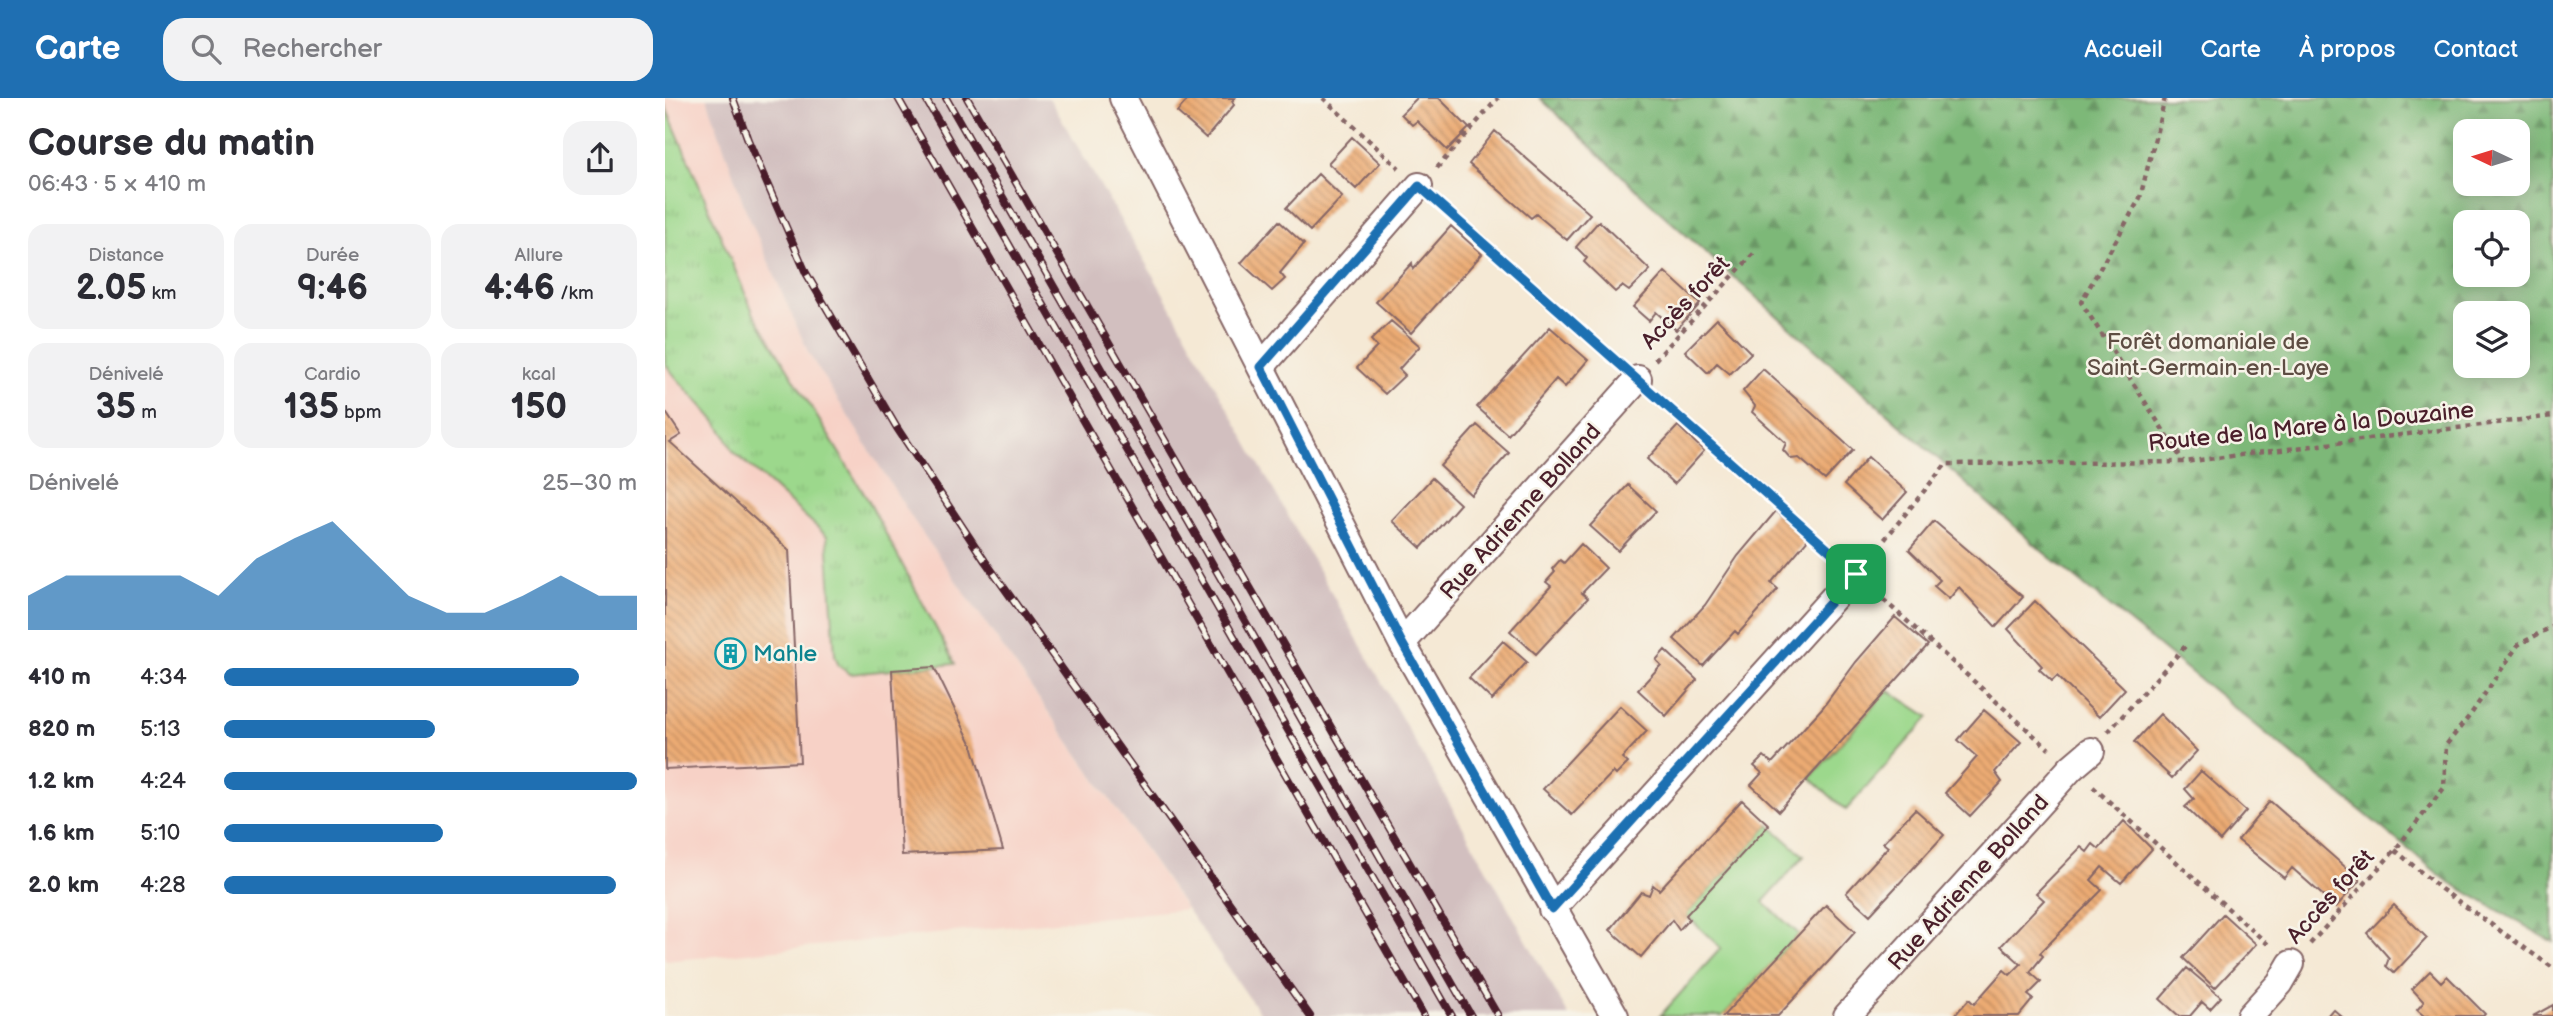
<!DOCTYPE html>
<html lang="fr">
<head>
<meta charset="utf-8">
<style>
	body { margin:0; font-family:"Balsamiq Sans",sans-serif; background:#f2f2f3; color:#2b2b33; height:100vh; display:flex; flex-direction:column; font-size:26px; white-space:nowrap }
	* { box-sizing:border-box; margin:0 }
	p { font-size:23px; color:#7c7c81 }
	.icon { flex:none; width:38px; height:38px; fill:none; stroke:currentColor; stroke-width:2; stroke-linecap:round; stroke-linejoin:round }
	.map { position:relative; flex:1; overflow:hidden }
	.sheet { display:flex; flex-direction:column; background:#fff; width:665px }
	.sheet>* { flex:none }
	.needle { width:46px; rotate:274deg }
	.tools { position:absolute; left:1788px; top:21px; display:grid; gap:14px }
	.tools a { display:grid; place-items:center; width:77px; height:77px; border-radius:14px; background:#fff; box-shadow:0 4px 18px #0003; font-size:35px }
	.pin { position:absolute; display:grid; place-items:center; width:60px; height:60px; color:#fff; margin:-30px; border-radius:14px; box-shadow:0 4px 10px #0006 }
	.round { display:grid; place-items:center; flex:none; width:74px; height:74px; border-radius:21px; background:#f2f2f3 }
	.overview { display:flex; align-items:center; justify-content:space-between; height:119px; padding:0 28px }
	h1 { font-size:38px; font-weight:700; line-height:52px }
	.figures { display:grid; grid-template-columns:repeat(3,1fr); gap:10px; height:119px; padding:7px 28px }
	.figures div { display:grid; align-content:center; border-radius:18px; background:#f2f2f3; text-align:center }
	.figures b { font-size:35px; font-weight:700 }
	.figures small { font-size:19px; font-weight:400 }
	.figures p { font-size:19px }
	.chart { height:196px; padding:14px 28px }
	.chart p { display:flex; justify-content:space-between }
	.chart svg { width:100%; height:126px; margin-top:7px; fill:#1f6fb2; opacity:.7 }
	ul { padding:0 28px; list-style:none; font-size:23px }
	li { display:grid; grid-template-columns:112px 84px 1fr; align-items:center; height:52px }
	li i { height:18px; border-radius:9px; background:#1f6fb2 }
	header { display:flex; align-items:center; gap:42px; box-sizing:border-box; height:98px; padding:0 35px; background:#1f6fb2; color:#fff }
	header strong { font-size:33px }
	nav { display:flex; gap:38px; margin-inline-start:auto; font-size:24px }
	.search { width:490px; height:63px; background:#f2f2f3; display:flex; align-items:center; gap:18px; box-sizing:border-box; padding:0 24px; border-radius:21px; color:#7c7c81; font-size:26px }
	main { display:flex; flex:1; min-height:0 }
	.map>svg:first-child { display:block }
	.built { fill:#f7d1c6 }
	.railway { fill:#d2bfbf }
	.grass { fill:url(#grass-tufts); stroke:#737c5c; stroke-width:2 }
	.forest { fill:url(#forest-firs); stroke:#646c52; stroke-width:2; fill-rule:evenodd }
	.garden { fill:#9cd88c; stroke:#737c5c; stroke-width:2 }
	.building { fill:url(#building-back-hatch) }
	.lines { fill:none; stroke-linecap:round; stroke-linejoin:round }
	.minor-casing { stroke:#866666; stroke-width:30 }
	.path { stroke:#866666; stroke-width:4.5; stroke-dasharray:5 5; stroke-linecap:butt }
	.minor { stroke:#fff; stroke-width:26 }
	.rail-casing { stroke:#4a1f2b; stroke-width:8 }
	.rail { stroke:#f7f3e8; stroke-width:5; stroke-dasharray:16; stroke-linecap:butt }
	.route-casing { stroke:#fff; stroke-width:14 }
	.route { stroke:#1f6fb2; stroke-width:9 }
	.labels { text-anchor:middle; stroke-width:5; stroke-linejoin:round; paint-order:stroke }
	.street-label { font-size:23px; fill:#4a1f2b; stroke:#f7f3e8 }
	.park-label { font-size:23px; fill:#5e4d43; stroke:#f7f3e8 }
	.culture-label { font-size:23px; fill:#0d838f; stroke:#f7f3e8; text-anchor:start }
</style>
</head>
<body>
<header>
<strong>Carte</strong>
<div class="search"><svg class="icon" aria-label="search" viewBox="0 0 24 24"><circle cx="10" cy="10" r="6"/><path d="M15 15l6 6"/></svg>Rechercher</div>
<nav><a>Accueil</a><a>Carte</a><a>À propos</a><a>Contact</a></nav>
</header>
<main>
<section class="sheet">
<div class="overview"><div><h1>Course du matin</h1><p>06:43 · 5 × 410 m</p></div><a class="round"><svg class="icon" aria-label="share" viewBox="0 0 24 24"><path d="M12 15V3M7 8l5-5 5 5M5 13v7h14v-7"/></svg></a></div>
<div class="figures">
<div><p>Distance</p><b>2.05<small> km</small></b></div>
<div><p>Durée</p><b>9:46</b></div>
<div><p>Allure</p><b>4:46<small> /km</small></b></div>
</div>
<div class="figures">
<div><p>Dénivelé</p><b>35<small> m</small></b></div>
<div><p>Cardio</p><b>135<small> bpm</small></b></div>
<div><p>kcal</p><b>150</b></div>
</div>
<div class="chart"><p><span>Dénivelé</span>25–30 m</p>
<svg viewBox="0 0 160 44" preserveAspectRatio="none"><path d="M0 44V32L10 25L20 25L30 25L40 25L50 32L60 19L70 12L80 6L90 19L100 32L110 38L120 38L130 32L140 25L150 32L160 32V44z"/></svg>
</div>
<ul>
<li><b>410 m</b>4:34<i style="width:86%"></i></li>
<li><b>820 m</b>5:13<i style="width:51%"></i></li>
<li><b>1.2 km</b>4:24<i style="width:100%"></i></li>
<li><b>1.6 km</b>5:10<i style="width:53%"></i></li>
<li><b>2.0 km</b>4:28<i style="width:95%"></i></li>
</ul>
</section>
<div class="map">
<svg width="1888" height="918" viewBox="0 0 1888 918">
	<defs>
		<pattern id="grass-tufts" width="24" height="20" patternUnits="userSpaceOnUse" patternTransform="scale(1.75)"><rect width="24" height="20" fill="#9cd88c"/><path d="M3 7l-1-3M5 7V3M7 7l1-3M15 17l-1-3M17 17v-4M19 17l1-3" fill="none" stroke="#88b979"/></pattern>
		<pattern id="forest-firs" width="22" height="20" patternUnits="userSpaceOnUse" patternTransform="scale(1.75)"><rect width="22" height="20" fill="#7db878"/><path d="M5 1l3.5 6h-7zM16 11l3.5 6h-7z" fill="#689563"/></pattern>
		<pattern id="building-back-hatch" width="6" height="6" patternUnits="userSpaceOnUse" patternTransform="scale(1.75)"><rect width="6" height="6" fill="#ecab73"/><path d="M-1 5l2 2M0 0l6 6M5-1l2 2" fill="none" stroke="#c18b5f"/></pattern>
	</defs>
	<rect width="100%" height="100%" fill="#f7f3e8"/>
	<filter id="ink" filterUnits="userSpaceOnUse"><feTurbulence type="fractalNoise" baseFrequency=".0143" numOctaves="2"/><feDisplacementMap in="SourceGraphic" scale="14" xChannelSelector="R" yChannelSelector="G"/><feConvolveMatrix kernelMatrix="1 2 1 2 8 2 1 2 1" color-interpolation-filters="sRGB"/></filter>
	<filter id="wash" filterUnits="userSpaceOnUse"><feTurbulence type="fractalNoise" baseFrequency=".00686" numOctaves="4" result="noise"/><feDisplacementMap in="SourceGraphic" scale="28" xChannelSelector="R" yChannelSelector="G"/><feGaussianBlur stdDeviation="1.57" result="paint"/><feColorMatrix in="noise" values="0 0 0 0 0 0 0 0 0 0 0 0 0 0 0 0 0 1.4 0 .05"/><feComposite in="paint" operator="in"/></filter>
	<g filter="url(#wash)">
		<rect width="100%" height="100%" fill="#f5e9d5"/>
		<!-- built -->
		<path class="built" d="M0 0H42L80 110 144 256 249 423 521 811 0 863Z"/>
		<!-- railway -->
		<path class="railway" d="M42 0H384L490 181 904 918H597L249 423 144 256 80 110Z"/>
		<!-- grass -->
		<path class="grass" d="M0 7 88 214 203 402 290 566 185 576 174 568 170 557 162 438 68 353C54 318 21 296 0 265Z"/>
		<!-- forest -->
		<path class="forest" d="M875 0H1888V844L1781 782 1377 453 993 112ZM1801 33H1853V86H1801ZM1801 124H1853V177H1801ZM1801 215H1853V268H1801Z"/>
		<!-- garden -->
		<path class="garden" d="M1223 592 1264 619 1181 712 1145 680Z
			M1104 727 1139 758 1098 804 1134 836 1058 918H995L1056 850 1021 817Z"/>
		<g id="blocks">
			<!-- building -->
			<path class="building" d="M524 0H570L567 3 569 7 541 40 512 14Z
				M752 0H774L804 30 782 52 752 23 747 27 736 16Z
				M830 33 925 116 902 142 871 116 866 120 804 66Z
				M687 39 715 65 691 91 663 65Z
				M653 76 677 99 645 133 621 110Z
				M614 123 639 146 615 175 620 181 607 193 576 165Z
				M934 123 985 172 964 193 957 188 950 194 919 164 922 160 911 149Z
				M786 128 817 156 746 235 711 204 747 165 748 171Z
				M1000 174 1035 206 1011 232 991 214 984 223 968 209Z
				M1052 221 1086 255 1065 276 1052 265 1043 275 1020 253Z
				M726 223 755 248 734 271 740 277 720 296 692 270 712 249 706 242Z
				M885 229 923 262 900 289 891 281 843 337 812 309Z
				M1098 271 1188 352 1160 382 1134 360 1126 361 1118 352 1121 345 1087 314 1090 308 1078 293Z
				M0 313 16 337 5 344 124 452 135 664 0 671Z
				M812 327 844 355 806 397 775 368Z
				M1013 328 1039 353 1009 386 982 361Z
				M1203 359 1242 394 1217 422 1179 387Z
				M767 380 795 406 756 450 727 423Z
				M963 387 991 413 953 453 925 428Z
				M1111 413 1144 440 1106 485 1113 491 1073 536 1070 533 1038 568 1009 541 1040 507 1073 458Z
				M1269 423 1358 499 1331 529 1294 489 1284 501 1269 488 1275 482 1244 452Z
				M916 446 941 470 917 495 923 500 871 556 845 533 886 488 881 484 890 474 887 471 895 462 899 465Z
				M1370 503 1460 591 1434 619 1392 578 1387 583 1374 571 1377 568 1343 531Z
				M1230 519 1263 547 1114 713 1086 687 1097 675 1089 668 1099 658 1107 665 1158 609 1191 564Z
				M838 543 862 564 827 602 804 580Z
				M1000 552 1032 582 1001 618 973 592 996 567 991 562Z
				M269 569 307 647 338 752 237 757 227 572Z
				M955 608 982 633 957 660 963 665 951 677 948 674 907 717 878 691Z
				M1319 612 1356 644 1330 674 1337 684 1305 718 1280 695 1312 659 1293 642Z
				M1495 616 1532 653 1507 680 1469 644Z
				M1536 673 1581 713 1555 743 1520 709 1529 701 1520 691Z
				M1077 702 1104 727 1021 817 1024 821 1014 832 1007 822 976 859 945 832 976 794 984 797 988 787 994 792Z
				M1605 703 1695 782 1671 809 1627 770 1619 780 1573 742Z
				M1250 711 1279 737 1205 817 1181 795 1223 749 1218 745Z
				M1459 723 1487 751 1456 785 1437 769 1426 782 1437 792 1375 855 1378 858 1365 874 1376 884 1363 897 1368 901 1354 918H1289L1304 901 1309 906 1339 872 1345 877 1356 866 1336 848 1379 802 1371 795 1416 749 1422 754 1428 746 1434 751Z
				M1161 807 1190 834 1164 863 1113 918H1058Z
				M1729 807 1762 840 1729 875 1721 868 1724 860 1702 835Z
				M1558 816 1591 846 1550 890 1518 860Z
				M1522 870 1556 899 1545 911 1537 904 1525 918H1514L1495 901Z
				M1765 873 1776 884 1782 878 1820 916 1818 918H1759L1752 912 1759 904 1747 891Z
				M1888 907V918H1868Z
				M1668 911 1676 918H1662Z"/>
		</g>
	</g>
	<g filter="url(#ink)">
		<use href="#blocks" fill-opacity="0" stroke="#866666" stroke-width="2"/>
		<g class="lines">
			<defs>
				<path id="minor" d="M458 0 737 545 950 918
					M596 269 754 88
					M737 545 973 281
					M887 811 1190 476
					M1182 918 1406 670 1426 653
					M1585 918 1615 885 1626 866"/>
			</defs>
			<!-- minor casing -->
			<use href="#minor" class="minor-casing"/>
			<!-- path -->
			<path class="path" d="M658 0 734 70
				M1500 0 1475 100 1416 204 1518 363
				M772 70 833 0
				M775 106 952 262
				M990 262 1092 152
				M993 298 1171 459
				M1207 457 1281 366 1519 364 1888 318
				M1211 495 1384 651
				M1443 634 1523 545
				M1428 689 1606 849
				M1730 752 1776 791 1888 870
				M1645 846 1730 752 1779 690 1781 647 1806 616 1853 547 1888 528"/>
			<!-- minor -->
			<use href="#minor" class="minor"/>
			<defs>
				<path id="rail" d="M68 0 83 42 141 175 232 330 320 463 645 918
					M233 0 759 918
					M260 0 787 918
					M281 0 806 918
					M302 0 833 918"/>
			</defs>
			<!-- rail casing -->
			<use href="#rail" class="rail-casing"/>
			<!-- rail -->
			<use href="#rail" class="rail"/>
		</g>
	</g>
	<g class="lines" filter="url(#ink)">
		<defs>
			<path id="route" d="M754 88 1191 476 887 811 737 545 596 269Z"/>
		</defs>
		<!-- route casing -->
		<use href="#route" class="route-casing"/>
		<!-- route -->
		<use href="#route" class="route"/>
	</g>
	<!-- icons -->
	<defs>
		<symbol id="building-ring" viewBox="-11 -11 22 22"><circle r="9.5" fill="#f7f3e8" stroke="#0f9aa8" stroke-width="1.5"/><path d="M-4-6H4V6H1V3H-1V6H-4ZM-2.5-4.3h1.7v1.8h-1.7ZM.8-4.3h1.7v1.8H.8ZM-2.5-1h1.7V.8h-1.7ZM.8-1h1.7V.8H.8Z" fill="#0f9aa8"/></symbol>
	</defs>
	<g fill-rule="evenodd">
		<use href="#building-ring" x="48" y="538" width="35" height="35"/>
	</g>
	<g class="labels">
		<!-- street labels -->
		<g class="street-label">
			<text transform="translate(1020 204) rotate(-47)" y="8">Accès forêt</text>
			<text transform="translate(1646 328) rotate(-6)" y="8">Route de la Mare à la Douzaine</text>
			<text transform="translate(855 413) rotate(-48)" y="8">Rue Adrienne Bolland</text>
			<text transform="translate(1303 784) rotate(-48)" y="8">Rue Adrienne Bolland</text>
			<text transform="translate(1665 798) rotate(-48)" y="8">Accès forêt</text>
		</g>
		<!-- park labels -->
		<g class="park-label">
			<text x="1543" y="251">Forêt domaniale de<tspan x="1543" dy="26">Saint-Germain-en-Laye</tspan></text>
		</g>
		<!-- culture labels -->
		<g class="culture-label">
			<text x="88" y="563">Mahle</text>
		</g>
	</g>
</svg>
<div class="tools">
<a><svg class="needle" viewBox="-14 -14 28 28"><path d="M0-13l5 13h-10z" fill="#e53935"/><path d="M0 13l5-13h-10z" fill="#7c7c81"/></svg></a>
<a><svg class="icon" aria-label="locate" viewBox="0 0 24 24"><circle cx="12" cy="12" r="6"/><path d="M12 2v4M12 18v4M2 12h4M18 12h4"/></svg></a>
<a><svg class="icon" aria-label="layers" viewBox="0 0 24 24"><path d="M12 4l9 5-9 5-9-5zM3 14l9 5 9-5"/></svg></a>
</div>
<div class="pin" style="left:1191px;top:476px;background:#1e9e55"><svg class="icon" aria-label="arrive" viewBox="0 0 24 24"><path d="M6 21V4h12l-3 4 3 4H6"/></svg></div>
</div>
</main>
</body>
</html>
